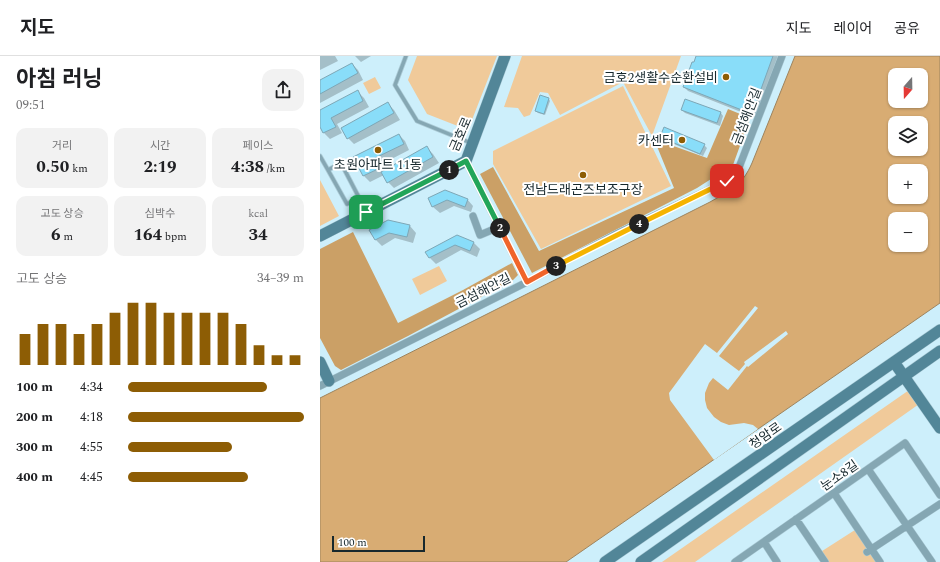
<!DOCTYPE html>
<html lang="ko">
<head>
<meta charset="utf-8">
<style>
	body { margin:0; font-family:Spectral,"Noto Sans KR",serif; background:#f2f2f2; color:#202124; height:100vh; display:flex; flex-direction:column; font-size:15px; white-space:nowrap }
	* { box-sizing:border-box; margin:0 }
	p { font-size:13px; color:#757577 }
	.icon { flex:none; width:22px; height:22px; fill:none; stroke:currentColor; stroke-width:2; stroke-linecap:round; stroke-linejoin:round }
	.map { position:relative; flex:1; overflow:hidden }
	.sheet { display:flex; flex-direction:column; background:#fff; width:320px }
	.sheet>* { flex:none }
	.needle { width:26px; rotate:200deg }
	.buttons { position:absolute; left:568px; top:12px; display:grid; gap:8px }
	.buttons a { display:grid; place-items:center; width:40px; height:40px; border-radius:8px; background:#fff; box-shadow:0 1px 3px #0004; font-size:20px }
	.scale { position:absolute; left:12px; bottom:10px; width:93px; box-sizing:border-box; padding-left:4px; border:2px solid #17282d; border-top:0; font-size:11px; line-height:14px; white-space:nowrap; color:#17282d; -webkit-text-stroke:3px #fff; paint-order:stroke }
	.pin { position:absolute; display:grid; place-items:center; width:34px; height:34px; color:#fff; margin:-17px; border-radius:8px; box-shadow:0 2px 6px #0006 }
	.km { position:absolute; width:20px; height:20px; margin:-10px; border-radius:50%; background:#222; color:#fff; font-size:11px; line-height:20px; text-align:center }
	.round { display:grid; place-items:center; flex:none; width:42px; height:42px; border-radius:12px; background:#f2f2f2 }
	.overview { display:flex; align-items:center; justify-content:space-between; height:68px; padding:0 16px }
	h1 { font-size:22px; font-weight:700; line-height:30px }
	.figures { display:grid; grid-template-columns:repeat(3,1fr); gap:6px; height:68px; padding:4px 16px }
	.figures div { display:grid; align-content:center; border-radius:10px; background:#f2f2f2; text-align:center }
	.figures b { font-size:17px; font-weight:700 }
	.figures small { font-size:11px; font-weight:400 }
	.figures p { font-size:11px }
	.chart { height:112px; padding:8px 16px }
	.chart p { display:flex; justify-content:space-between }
	.chart svg { width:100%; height:72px; margin-top:4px; stroke:#8d5d05; stroke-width:6 }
	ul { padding:0 16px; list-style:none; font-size:13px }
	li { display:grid; grid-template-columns:64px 48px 1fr; align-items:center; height:30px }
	li i { height:10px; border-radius:5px; background:#8d5d05 }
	header { display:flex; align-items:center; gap:24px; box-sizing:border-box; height:56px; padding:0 20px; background:#fff; border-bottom:1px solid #e0e0e0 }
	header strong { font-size:19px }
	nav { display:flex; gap:22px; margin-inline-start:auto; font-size:14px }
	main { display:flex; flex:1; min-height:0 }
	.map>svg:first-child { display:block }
	.green { fill:#f0ca9a }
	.forest { fill:#cba066 }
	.water { fill:#d8ac73; stroke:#9e845e; fill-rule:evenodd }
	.pier { fill:#cdeffb }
	.shadow { fill:#0003 }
	.building { fill:#89ddf9; stroke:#7ea7b6 }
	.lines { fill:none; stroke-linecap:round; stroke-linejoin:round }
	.lane-casing { stroke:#accbd6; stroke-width:5 }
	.street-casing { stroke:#accbd6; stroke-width:8 }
	.secondary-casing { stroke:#accbd6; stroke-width:12 }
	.lane { stroke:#85a7b3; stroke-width:3.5 }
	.street { stroke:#85a7b3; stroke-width:7 }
	.secondary { stroke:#528698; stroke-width:11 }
	.split-1-casing { stroke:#fff; stroke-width:8 }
	.split-2-casing { stroke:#fff; stroke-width:8 }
	.split-3-casing { stroke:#fff; stroke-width:8 }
	.split-4-casing { stroke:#fff; stroke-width:8 }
	.split-5-casing { stroke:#fff; stroke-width:8 }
	.split-1 { stroke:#22a559; stroke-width:5 }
	.split-2 { stroke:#22a559; stroke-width:5 }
	.split-3 { stroke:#f0652b; stroke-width:5 }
	.split-4 { stroke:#f5b400; stroke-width:5 }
	.split-5 { stroke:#f5b400; stroke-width:5 }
	.poi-dot { fill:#8d5d05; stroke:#fff; stroke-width:1.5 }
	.labels { text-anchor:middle; stroke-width:4; stroke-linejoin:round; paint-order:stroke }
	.poi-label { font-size:13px; fill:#17282d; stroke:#fff; text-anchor:end }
	.street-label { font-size:13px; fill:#17282d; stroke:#fff }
</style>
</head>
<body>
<header>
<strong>지도</strong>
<nav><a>지도</a><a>레이어</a><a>공유</a></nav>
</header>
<main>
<section class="sheet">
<div class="overview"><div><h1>아침 러닝</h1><p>09:51</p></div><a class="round"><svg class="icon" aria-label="share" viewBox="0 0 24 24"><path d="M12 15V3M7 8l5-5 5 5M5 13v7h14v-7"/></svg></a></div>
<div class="figures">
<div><p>거리</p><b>0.50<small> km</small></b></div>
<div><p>시간</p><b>2:19</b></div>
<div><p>페이스</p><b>4:38<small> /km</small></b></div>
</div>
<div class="figures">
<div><p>고도 상승</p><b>6<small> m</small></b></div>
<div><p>심박수</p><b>164<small> bpm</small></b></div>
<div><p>kcal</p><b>34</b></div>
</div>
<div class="chart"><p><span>고도 상승</span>34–39 m</p>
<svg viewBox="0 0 160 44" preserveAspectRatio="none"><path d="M5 44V25M15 44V19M25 44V19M35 44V25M45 44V19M55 44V12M65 44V6M75 44V6M85 44V12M95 44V12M105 44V12M115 44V12M125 44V19M135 44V32M145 44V38M155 44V38"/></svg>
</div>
<ul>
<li><b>100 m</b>4:34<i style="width:79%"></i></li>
<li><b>200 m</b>4:18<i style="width:100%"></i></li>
<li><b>300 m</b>4:55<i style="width:59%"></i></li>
<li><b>400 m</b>4:45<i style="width:68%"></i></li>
</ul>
</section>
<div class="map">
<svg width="620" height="506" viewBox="0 0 620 506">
	<rect width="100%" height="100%" fill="#cdeffb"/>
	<!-- green -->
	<path class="green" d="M97 0H177L148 74 107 58 88 24Z
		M202 0H361L332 80 303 26 240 59 228 37 220 36 210 59 204 61 198 52 184 51Z
		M55 21 61 32 49 38 43 27Z
		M303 30 351 130 221 193 173 108V95Z
		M0 124 19 160 0 170Z
		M119 210 127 225 100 239 92 223Z
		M592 332 602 346 375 506H342Z
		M538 472 560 506H505L499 497Z"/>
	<!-- forest -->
	<path class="forest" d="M408 53 430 62 413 109 377 132 212 217 160 118 173 111 219 195 354 132 334 83 387 102Z
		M33 176 78 267 143 234 192 207 198 219 193 224 88 280 21 314 15 310 0 282V193Z"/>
	<!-- water -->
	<path class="water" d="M475 0H620V247L246 506H0V342L390 146C411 134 422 130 432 107ZM575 19H601V45H575ZM575 67H601V93H575ZM575 115H601V141H575ZM575 163H601V189H575Z"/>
	<!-- pier -->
	<path class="pier" d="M435 250 438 252 399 300 419 315 425 308 424 306 466 275 468 278 428 311 427 310 408 334 393 322 389 327 385 337V344L387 352 394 361 401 366 409 369 424 367 433 369 438 373 394 404 350 344 349 337 385 288 397 297Z"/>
	<!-- shadow -->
	<path class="shadow" d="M0 0H15L18 5 0 14Z
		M35 0H51L41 6Z
		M377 0H458L436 62 368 35 364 31Z
		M32 8 38 14 43 24 0 47V26Z
		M38 36 44 42 49 51 17 68 22 77 10 83 4 77 0 69V56Z
		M229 43 230 45 225 59 218 57 216 55Z
		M366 45 401 57 403 60 400 70 365 57 362 54Z
		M68 48 74 54 80 64 34 88 28 82Z
		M79 79 85 85 89 94 58 110 62 117 107 92 113 98 119 107 74 132 68 126 64 119 50 126 44 120 34 101Z
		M341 81 384 89 387 92 383 100 344 84Z
		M109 142 147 143 153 150 151 156 134 150 120 157 113 151Z
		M68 165 90 170 96 177 93 187 75 182 62 190 55 183Z
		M137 180 154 187 160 193 157 201 141 194 116 208 110 202 107 196Z"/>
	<!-- building -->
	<path class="building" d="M376 0H453L432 58 363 31 372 6H374Z
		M32 7 38 17 0 38V24Z
		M38 34 43 45 11 62 16 71 3 77 0 71V54Z
		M220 39 229 42 224 58 215 55Z
		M365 43 401 56 397 67 361 54Z
		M68 46 74 57 27 83 21 72Z
		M344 71 385 88 380 98 340 81Z
		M79 78 84 88 53 103 58 113 43 120 33 101Z
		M107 90 113 101 67 127 61 116Z
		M125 134 148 143 145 151 127 144 112 151 108 142Z
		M68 164 90 169 87 181 69 177 55 184 49 174Z
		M137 179 154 186 150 195 135 189 109 202 105 196Z"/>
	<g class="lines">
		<defs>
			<path id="lane" d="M86 0 75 29 97 65 151 87
				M0 100 8 114 21 107 46 155
				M8 114 27 148 39 142"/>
			<path id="street" d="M146 105 207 226
				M153 160 160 179 179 171
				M0 330 207 226 294 179 407 125 418 114 462 0
				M548 413 612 506
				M514 437 560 506
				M476 463 505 506
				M444 486 457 506
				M547 496 620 448
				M415 506 585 387 620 439"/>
			<path id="secondary" d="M0 180 146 105 185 0
				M0 306 9 325
				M574 306 620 372
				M285 506 620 274
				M321 506 620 295"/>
		</defs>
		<!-- lane casing -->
		<use href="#lane" class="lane-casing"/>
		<!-- street casing -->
		<use href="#street" class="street-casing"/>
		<!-- secondary casing -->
		<use href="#secondary" class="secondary-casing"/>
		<!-- lane -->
		<use href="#lane" class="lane"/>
		<!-- street -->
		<use href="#street" class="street"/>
		<!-- secondary -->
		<use href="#secondary" class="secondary"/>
	</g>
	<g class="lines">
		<defs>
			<path id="split-1" d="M46 156 129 114"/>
			<path id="split-2" d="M129 114 146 105 180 172"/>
			<path id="split-3" d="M180 172 207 226 236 210"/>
			<path id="split-4" d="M236 210 319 168"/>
			<path id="split-5" d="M319 168 407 125"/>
		</defs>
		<!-- split-1 casing -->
		<use href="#split-1" class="split-1-casing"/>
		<!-- split-2 casing -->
		<use href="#split-2" class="split-2-casing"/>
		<!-- split-3 casing -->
		<use href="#split-3" class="split-3-casing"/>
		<!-- split-4 casing -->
		<use href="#split-4" class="split-4-casing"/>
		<!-- split-5 casing -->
		<use href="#split-5" class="split-5-casing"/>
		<!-- split-1 -->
		<use href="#split-1" class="split-1"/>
		<!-- split-2 -->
		<use href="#split-2" class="split-2"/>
		<!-- split-3 -->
		<use href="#split-3" class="split-3"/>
		<!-- split-4 -->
		<use href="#split-4" class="split-4"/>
		<!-- split-5 -->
		<use href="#split-5" class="split-5"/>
	</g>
	<!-- markers -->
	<g class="poi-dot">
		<circle cx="406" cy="21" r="4"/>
		<circle cx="362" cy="84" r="4"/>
		<circle cx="58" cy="94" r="4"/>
		<circle cx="263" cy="119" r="4"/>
	</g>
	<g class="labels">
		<!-- poi labels -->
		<g class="poi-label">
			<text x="398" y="26">금호2생활수순환설비</text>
			<text x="354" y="89">카센터</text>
			<text x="58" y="113" text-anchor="middle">초원아파트 11동</text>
			<text x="263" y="138" text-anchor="middle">전남드래곤즈보조구장</text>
		</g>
		<!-- street labels -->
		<g class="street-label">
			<text transform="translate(426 60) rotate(-69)" y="5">금섬해안길</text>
			<text transform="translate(140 78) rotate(-67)" y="5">금호로</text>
			<text transform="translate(163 234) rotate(-27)" y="5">금섬해안길</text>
			<text transform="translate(445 379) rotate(-35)" y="5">청암로</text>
			<text transform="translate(519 419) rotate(-35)" y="5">눈소8길</text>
		</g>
	</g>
</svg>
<div class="buttons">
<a><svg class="needle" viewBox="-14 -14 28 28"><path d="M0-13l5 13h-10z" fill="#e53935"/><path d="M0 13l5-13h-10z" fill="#757577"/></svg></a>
<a><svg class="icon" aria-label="layers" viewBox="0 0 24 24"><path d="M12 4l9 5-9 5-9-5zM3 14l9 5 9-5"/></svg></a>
<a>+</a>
<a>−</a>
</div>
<div class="scale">100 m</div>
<div class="pin" style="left:46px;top:156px;background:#1e9e55"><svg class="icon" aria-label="arrive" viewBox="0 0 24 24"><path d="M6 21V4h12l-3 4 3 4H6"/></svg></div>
<div class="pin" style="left:407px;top:125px;background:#d93025"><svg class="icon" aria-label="check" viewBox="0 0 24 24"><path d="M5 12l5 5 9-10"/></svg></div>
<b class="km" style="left:129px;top:114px">1</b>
<b class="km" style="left:180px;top:172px">2</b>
<b class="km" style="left:236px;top:210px">3</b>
<b class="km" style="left:319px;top:168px">4</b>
</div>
</main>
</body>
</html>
